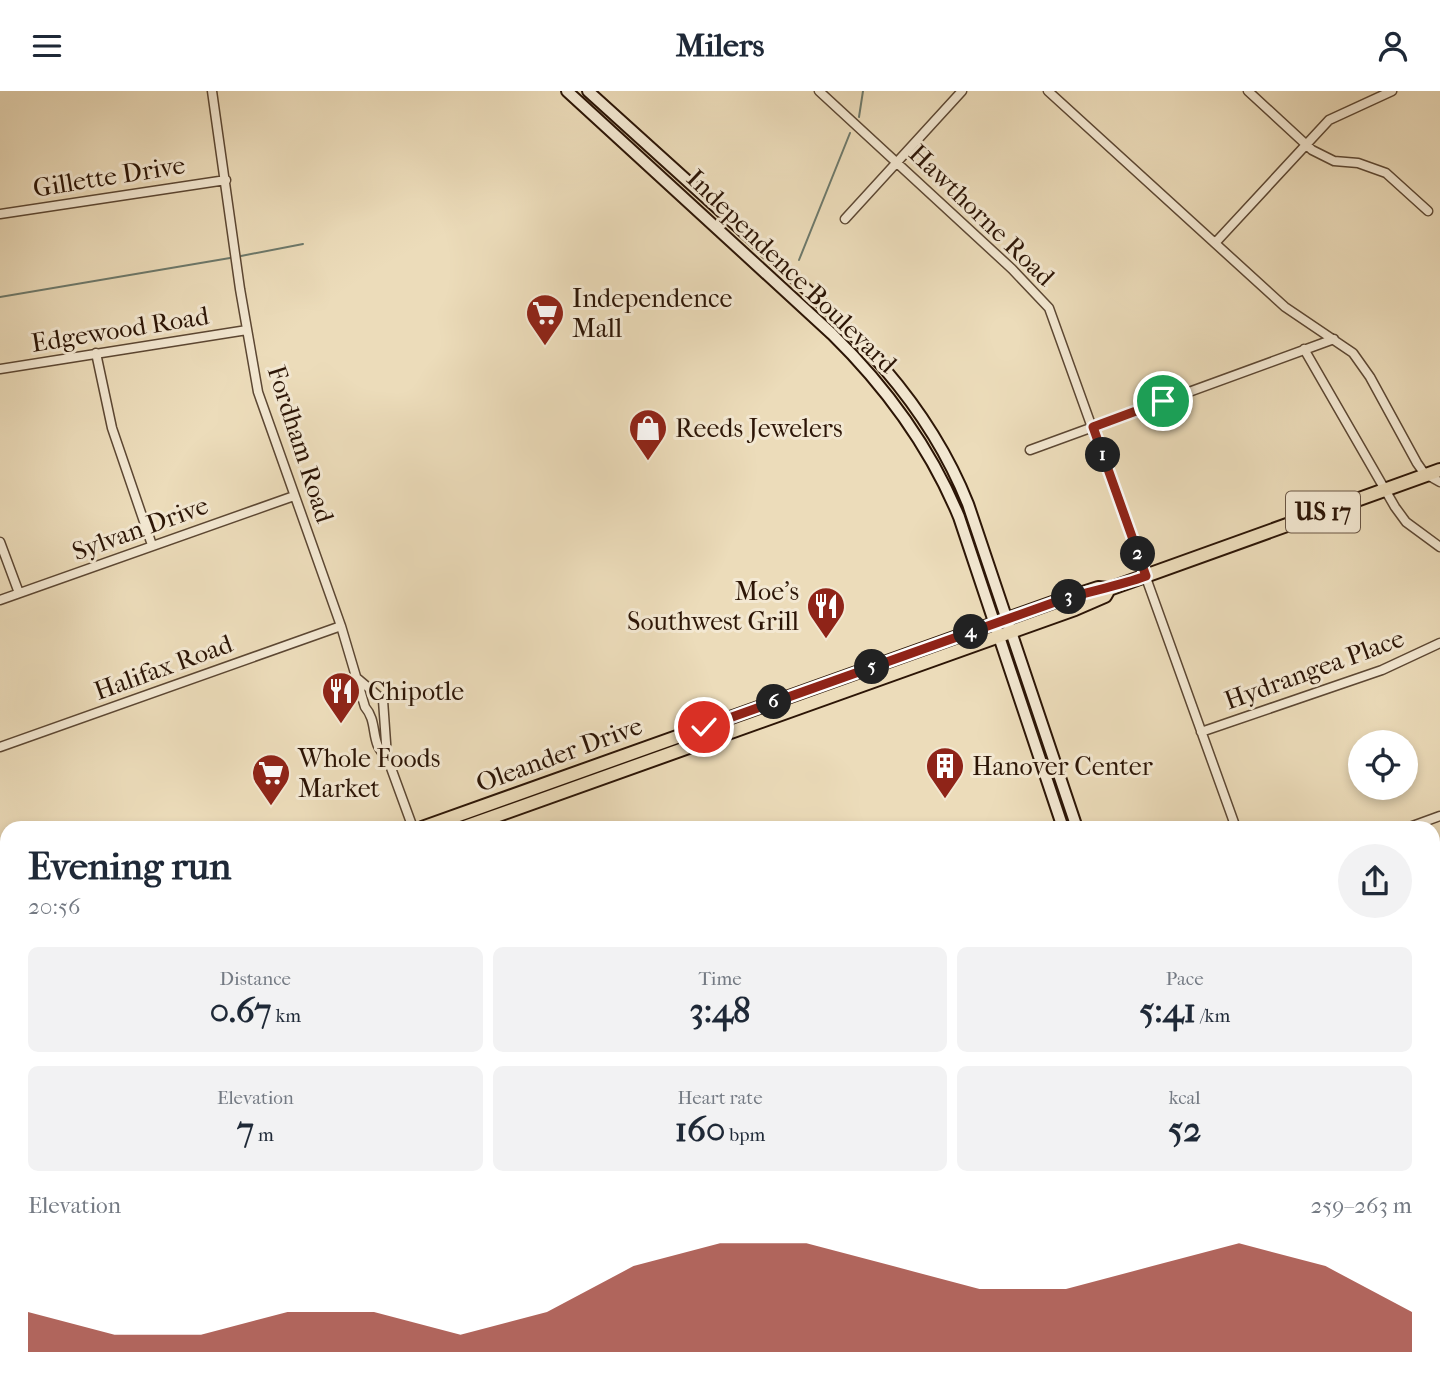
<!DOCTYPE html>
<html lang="en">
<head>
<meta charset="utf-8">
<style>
	body { margin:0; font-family:"IM FELL French Canon",serif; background:#f2f2f3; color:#1f2937; height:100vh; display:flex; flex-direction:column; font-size:26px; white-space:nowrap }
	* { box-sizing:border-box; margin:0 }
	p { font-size:23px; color:#747a83 }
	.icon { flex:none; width:38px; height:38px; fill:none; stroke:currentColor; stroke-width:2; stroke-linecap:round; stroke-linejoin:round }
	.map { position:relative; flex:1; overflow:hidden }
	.drawer { position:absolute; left:0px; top:730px; width:1440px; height:569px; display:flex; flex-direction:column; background:#fff; border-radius:21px 21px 0 0; box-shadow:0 4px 10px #0003 }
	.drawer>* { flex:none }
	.buttons { position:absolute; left:1348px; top:639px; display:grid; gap:14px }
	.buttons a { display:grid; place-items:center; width:70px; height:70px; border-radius:50%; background:#fff; box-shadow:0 4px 10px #0003; font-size:35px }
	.pin { position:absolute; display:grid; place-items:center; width:60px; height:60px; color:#fff; margin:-30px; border:4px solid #fff; border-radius:50%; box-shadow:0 2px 7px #0007 }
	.km { position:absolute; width:35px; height:35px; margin:-18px; border-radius:50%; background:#222; color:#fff; font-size:19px; line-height:35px; text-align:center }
	.round { display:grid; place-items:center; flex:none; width:74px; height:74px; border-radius:37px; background:#f2f2f3 }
	.summary { display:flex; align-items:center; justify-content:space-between; height:119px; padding:0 28px }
	h1 { font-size:38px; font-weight:700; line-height:52px }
	.stats { display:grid; grid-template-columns:repeat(3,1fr); gap:10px; height:119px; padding:7px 28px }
	.stats div { display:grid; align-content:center; border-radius:10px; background:#f2f2f3; text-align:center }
	.stats b { font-size:35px; font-weight:700 }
	.stats small { font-size:19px; font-weight:400 }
	.stats p { font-size:19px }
	.chart { height:196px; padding:14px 28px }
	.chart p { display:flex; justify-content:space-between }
	.chart svg { width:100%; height:126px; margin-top:7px; fill:#8f2418; opacity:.7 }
	header { display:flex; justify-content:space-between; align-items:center; height:91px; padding:0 28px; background:#fff; font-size:32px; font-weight:700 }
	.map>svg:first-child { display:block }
	.green { fill:#bcbf8d; stroke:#746a4a; stroke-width:2 }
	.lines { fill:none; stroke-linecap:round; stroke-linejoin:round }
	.stream { stroke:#6d796b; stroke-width:2 }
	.minor-casing { stroke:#5c4733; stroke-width:11 }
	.secondary-casing { stroke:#2c1506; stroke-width:14 }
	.primary-casing { stroke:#2c1506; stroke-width:16 }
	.minor { stroke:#f3e8d2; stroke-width:8 }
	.secondary { stroke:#f3e8d2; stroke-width:10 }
	.primary { stroke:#ecdcba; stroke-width:12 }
	.route-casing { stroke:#fff; stroke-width:14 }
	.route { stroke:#8f2418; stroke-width:9 }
	.labels { text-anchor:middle; stroke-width:6; stroke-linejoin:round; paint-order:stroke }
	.shield { fill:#f3e8d2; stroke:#685443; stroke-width:2 }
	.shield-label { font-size:24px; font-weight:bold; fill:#2c1506 }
	.street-label { font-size:26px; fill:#2c1506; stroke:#f3e8d2 }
	.poi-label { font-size:26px; fill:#2c1506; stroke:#f3e8d2; text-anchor:start }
</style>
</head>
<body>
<header><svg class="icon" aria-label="menu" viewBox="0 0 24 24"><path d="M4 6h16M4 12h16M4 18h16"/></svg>Milers<svg class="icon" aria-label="person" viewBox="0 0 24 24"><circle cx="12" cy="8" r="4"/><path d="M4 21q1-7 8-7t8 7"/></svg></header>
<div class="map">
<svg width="1440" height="1298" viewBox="0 0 1440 1298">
	<rect width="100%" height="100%" fill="#ecdcba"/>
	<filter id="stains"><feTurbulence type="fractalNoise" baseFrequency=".00286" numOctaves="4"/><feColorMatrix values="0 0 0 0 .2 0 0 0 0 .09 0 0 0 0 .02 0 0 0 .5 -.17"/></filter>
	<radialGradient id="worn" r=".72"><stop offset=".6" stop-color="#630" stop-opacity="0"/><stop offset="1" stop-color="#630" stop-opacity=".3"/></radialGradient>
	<!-- green -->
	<path class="green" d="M1095 1292H1150V1298H1095Z"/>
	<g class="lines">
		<!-- stream -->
		<path class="stream" d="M859 26 863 0
			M241 165 303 153
			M799 169 850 42
			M0 206 230 167"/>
		<defs>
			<path id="minor" d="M212 0 240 198 258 301 341 535 365 616C379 632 369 653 387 666
				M819 0 1012 178 1049 217 1236 737
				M1048 0 1285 216 1353 262 1370 286 1417 372 1424 382 1440 391
				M1248 0 1312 59 1334 70 1358 72 1386 82 1428 120
				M0 123 226 89
				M845 128 962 0
				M1216 151 1329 29 1392 0
				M1304 258 1395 416 1406 431 1440 456
				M96 262 112 337 152 454
				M0 278 247 239
				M1030 359 1334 248
				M0 451 19 502
				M0 509 294 405
				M358 588 383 609 387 666 413 737
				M1201 641 1382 579 1440 552
				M0 656 341 535
				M1407 737 1440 725
				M1433 770 1440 768
				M0 929 7 939
				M1433 931 1440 929
				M0 953 7 973
				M1433 1055 1440 1052
				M0 1084 7 1081
				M1433 1101 1440 1107
				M0 1240 7 1237
				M121 1292 124 1298
				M139 1292 142 1298
				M954 1292V1298
				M1354 1292 1355 1298
				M361 1298 379 1292
				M604 1298 623 1292"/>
			<path id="secondary" d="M567 0 832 243C886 296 930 356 959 426L1063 737
				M588 0C647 54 707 107 766 161 850 238 925 305 968 413L1077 737
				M1433 1212 1440 1218
				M1433 1233 1440 1238"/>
			<path id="primary" d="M422 737 1058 510 1098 497 1109 498 1440 379
				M462 737 1075 518 1105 505 1109 498
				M0 888 7 885
				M0 903 7 900"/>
		</defs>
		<!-- minor casing -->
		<use href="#minor" class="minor-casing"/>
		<!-- secondary casing -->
		<use href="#secondary" class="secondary-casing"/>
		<!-- primary casing -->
		<use href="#primary" class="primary-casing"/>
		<!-- minor -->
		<use href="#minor" class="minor"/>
		<!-- secondary -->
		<use href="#secondary" class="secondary"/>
		<!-- primary -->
		<use href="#primary" class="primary"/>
	</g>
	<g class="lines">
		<defs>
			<path id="route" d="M704 636 1058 510C1088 500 1116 496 1146 485L1093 336 1163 310"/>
		</defs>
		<!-- route casing -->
		<use href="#route" class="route-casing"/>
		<!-- route -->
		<use href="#route" class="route"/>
	</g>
	<!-- icons -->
	<defs>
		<symbol id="supermarket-pin" viewBox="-11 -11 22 30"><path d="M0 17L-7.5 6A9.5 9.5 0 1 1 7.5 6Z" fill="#8f2418" stroke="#f3e8d2"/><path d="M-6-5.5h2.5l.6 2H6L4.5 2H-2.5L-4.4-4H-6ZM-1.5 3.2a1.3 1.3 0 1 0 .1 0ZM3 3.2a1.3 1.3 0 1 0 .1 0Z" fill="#fff"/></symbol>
		<symbol id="shop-pin" viewBox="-11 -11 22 30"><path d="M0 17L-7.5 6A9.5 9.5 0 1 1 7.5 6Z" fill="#8f2418" stroke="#f3e8d2"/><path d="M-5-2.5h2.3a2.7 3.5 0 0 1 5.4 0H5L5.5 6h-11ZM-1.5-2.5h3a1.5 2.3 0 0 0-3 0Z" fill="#fff"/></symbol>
		<symbol id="restaurant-pin" viewBox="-11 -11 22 30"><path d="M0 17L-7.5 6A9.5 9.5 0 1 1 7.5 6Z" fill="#8f2418" stroke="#f3e8d2"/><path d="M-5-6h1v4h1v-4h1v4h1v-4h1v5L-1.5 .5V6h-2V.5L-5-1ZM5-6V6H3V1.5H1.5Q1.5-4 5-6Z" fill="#fff"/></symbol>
		<symbol id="building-pin" viewBox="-11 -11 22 30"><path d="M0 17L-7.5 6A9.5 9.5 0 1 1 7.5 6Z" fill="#8f2418" stroke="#f3e8d2"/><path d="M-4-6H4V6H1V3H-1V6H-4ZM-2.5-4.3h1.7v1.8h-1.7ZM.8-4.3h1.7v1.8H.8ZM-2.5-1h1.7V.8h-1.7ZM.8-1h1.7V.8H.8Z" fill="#fff"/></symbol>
	</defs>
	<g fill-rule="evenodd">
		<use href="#supermarket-pin" x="523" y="200" width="44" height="60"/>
		<use href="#shop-pin" x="626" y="315" width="44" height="60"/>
		<use href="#restaurant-pin" x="804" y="493" width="44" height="60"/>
		<use href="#restaurant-pin" x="319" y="578" width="44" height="60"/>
		<use href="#building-pin" x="923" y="653" width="44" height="60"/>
		<use href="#supermarket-pin" x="249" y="660" width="44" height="60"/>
	</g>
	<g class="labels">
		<!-- shield labels -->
		<rect class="shield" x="1286" y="400.5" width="74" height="41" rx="5"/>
		<g class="shield-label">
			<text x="1323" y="429">US 17</text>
		</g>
		<!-- street labels -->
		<g class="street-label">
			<text transform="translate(109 85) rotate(-9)" y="9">Gillette Drive</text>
			<text transform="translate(982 124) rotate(44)" y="9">Hawthorne Road</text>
			<text transform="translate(792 180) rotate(44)" y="9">Independence Boulevard</text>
			<text transform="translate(120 238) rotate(-9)" y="9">Edgewood Road</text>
			<text transform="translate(301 353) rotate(72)" y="9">Fordham Road</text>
			<text transform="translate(140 437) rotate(-20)" y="9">Sylvan Drive</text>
			<text transform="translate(163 576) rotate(-20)" y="9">Halifax Road</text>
			<text transform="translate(1314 578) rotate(-20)" y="9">Hydrangea Place</text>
			<text transform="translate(559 663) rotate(-20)" y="9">Oleander Drive</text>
		</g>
		<!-- poi labels -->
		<g class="poi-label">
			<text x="572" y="216">Independence<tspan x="572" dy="30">Mall</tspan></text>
			<text x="675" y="346">Reeds Jewelers</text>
			<text x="799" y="509" text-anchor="end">Moe's<tspan x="799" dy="30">Southwest Grill</tspan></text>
			<text x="368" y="609">Chipotle</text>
			<text x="298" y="676">Whole Foods<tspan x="298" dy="30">Market</tspan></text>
			<text x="972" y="684">Hanover Center</text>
		</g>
	</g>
	<rect width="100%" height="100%" filter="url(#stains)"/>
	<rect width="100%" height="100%" fill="url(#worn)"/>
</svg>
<div class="buttons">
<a><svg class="icon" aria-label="locate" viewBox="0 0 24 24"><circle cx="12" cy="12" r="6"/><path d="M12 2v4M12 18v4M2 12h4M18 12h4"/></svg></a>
</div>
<div class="pin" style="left:1163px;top:310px;background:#1e9e55"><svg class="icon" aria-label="arrive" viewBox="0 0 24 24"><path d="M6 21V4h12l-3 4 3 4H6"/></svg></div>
<div class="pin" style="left:704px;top:636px;background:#d93025"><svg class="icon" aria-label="check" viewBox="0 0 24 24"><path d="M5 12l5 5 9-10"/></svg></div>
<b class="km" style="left:1103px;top:364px">1</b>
<b class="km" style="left:1138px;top:463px">2</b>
<b class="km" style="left:1069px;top:506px">3</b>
<b class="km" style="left:971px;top:541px">4</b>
<b class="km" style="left:872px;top:576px">5</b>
<b class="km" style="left:774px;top:611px">6</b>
<section class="drawer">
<div class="summary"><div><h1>Evening run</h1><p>20:56</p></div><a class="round"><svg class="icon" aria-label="share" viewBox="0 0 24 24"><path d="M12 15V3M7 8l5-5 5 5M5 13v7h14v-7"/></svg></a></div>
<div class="stats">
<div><p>Distance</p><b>0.67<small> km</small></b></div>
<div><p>Time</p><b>3:48</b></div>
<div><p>Pace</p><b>5:41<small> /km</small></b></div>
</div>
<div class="stats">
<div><p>Elevation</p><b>7<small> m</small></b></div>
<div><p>Heart rate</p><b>160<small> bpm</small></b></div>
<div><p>kcal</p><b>52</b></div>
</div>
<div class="chart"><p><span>Elevation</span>259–263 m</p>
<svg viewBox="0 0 160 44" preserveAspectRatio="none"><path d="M0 44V30L10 38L20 38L30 30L40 30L50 38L60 30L70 14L80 6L90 6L100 14L110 22L120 22L130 14L140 6L150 14L160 30V44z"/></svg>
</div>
</section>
</div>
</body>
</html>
